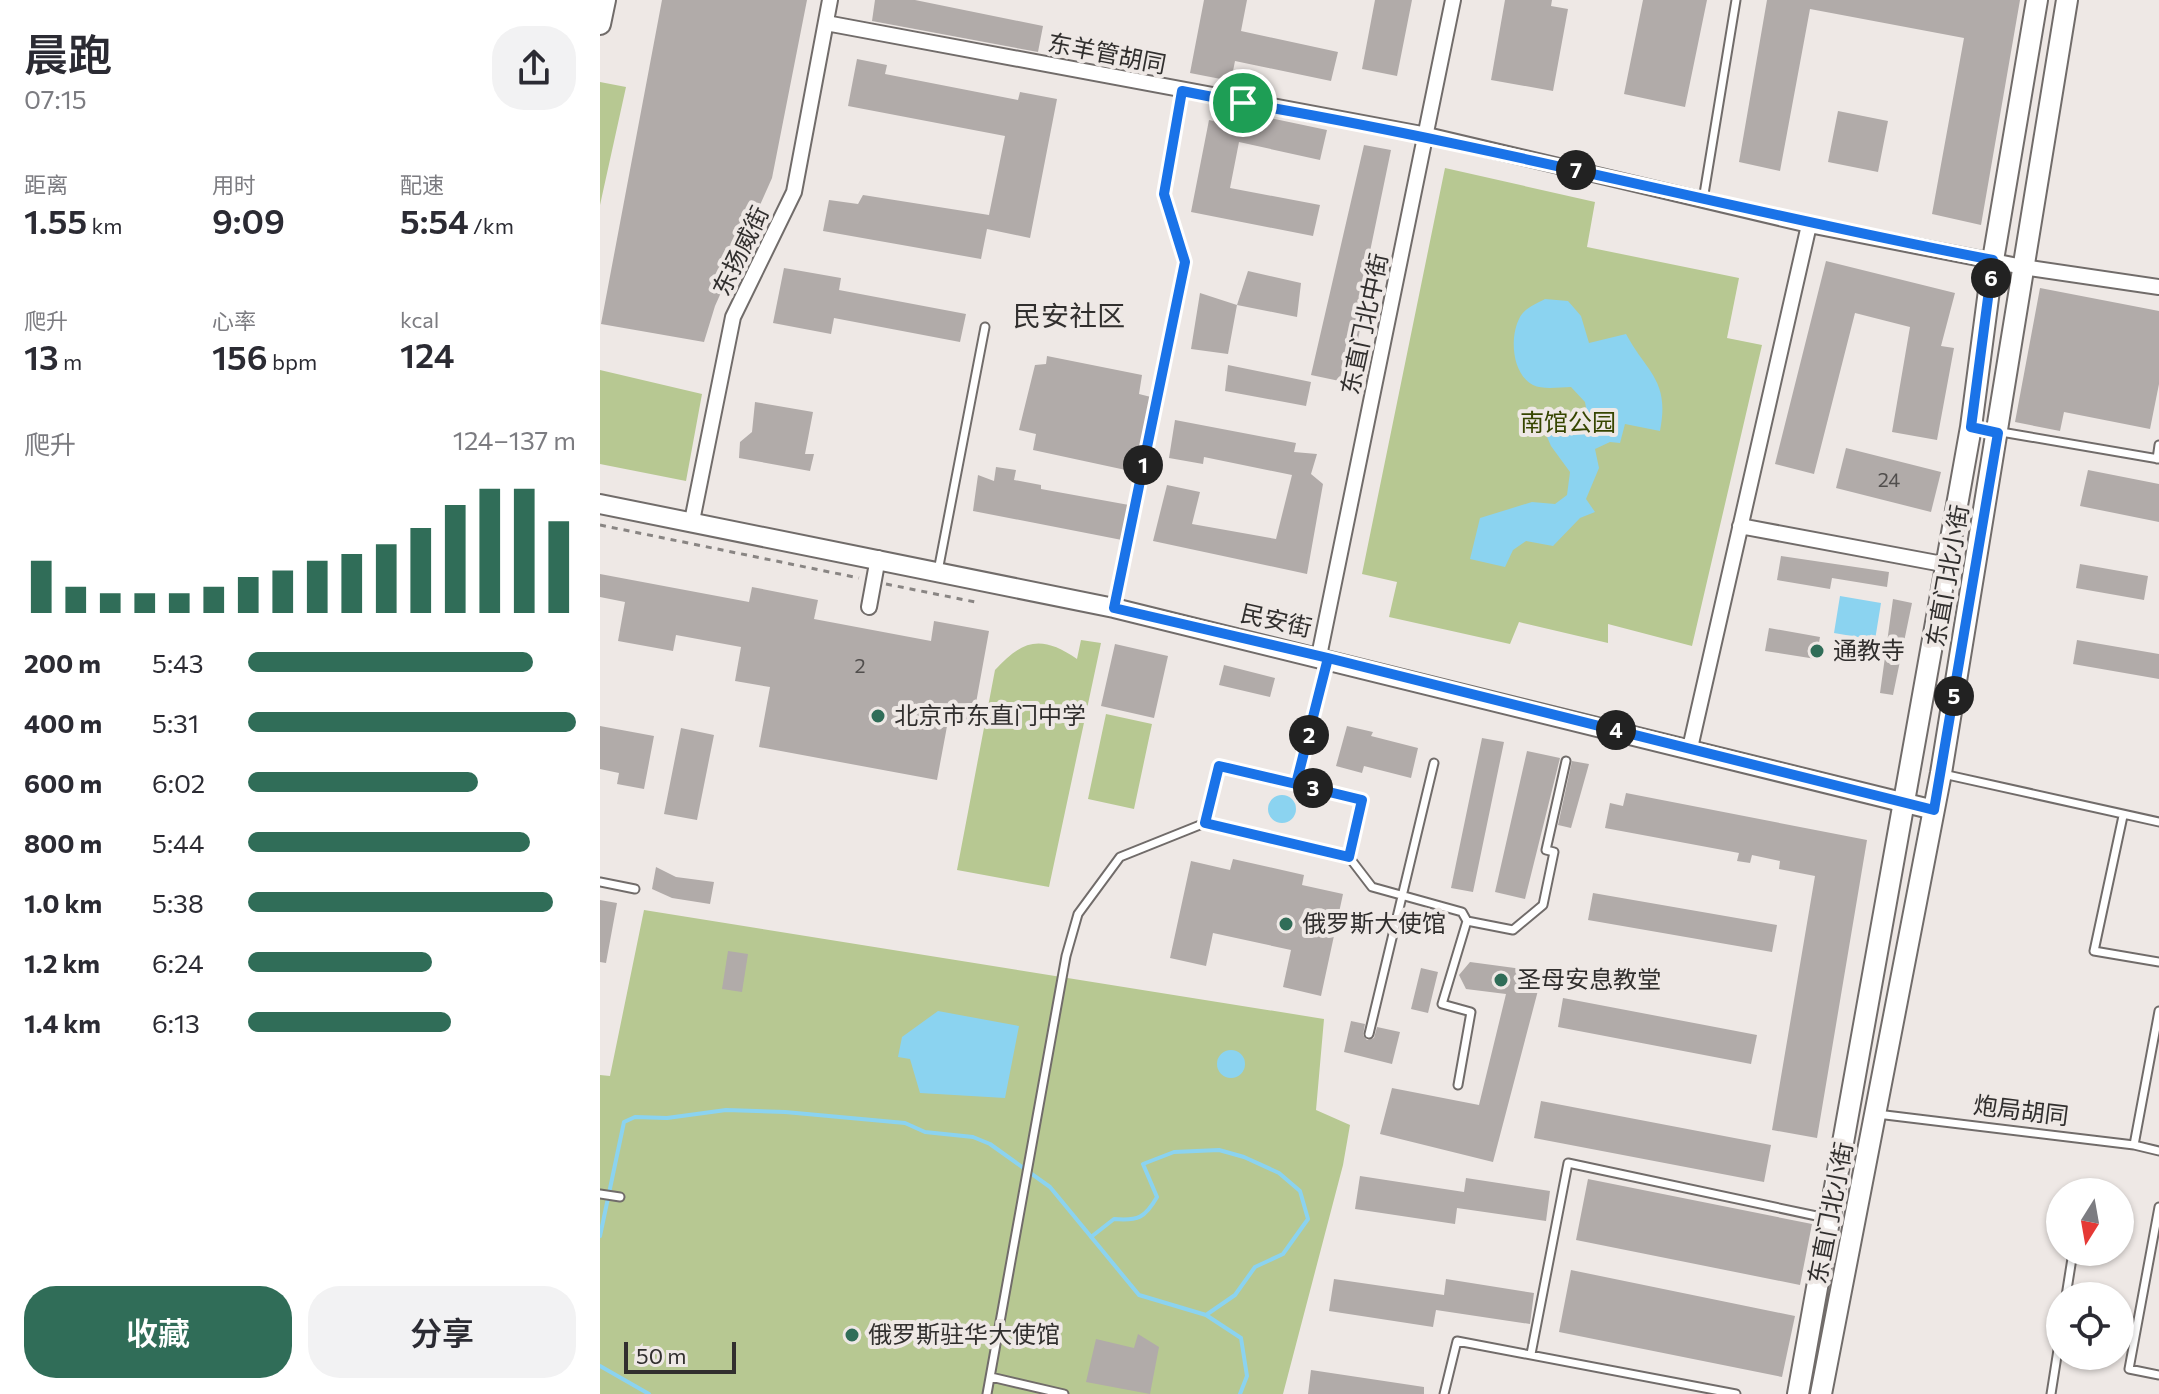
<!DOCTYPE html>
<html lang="zh">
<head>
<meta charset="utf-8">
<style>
	body { margin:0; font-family:Commissioner,"Noto Sans SC",sans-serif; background:#f2f2f3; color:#2b2b33; height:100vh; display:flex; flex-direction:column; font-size:30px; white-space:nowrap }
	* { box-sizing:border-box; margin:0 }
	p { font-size:26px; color:#7c7c81 }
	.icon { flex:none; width:44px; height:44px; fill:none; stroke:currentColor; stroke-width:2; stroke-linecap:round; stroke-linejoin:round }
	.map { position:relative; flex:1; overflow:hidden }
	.panel { display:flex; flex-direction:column; background:#fff; width:600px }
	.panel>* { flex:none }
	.needle { width:52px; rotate:191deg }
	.fabs { position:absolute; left:1446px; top:1178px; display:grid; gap:16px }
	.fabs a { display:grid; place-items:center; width:88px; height:88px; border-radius:50%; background:#fff; box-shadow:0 2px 6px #0004; font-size:40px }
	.scale { position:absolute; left:24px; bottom:20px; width:112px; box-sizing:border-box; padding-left:8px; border:4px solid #312f2e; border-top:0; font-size:22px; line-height:28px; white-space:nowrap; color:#312f2e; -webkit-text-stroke:6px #eee8e5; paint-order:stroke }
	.pin { position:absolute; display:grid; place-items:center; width:68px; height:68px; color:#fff; margin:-34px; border:4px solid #fff; border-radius:50%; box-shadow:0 2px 8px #0007 }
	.km { position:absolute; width:40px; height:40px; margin:-20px; border-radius:50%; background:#222; color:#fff; font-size:22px; line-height:40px; text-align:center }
	.round { display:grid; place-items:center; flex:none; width:84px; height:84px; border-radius:32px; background:#f2f2f3 }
	.head { display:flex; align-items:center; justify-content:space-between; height:136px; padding:0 24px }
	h1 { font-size:44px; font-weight:600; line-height:60px }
	.stats { display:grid; grid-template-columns:repeat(3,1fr); gap:12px; height:136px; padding:8px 24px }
	.stats div { display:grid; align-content:center }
	.stats b { font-size:34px; font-weight:600 }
	.stats small { font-size:22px; font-weight:400 }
	.stats p { font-size:22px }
	.chart { height:224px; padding:16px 24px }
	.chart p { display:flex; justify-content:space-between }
	.chart svg { width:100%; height:144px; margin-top:8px; stroke:#306d58; stroke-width:6 }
	.primary-button { display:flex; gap:16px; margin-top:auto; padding:16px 24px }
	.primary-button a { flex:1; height:92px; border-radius:32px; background:#306d58; color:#fff; font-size:32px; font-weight:600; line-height:92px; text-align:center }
	.primary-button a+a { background:#f2f2f3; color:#2b2b33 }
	ul { padding:0 24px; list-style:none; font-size:26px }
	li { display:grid; grid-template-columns:128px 96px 1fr; align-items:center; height:60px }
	li i { height:20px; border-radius:10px; background:#306d58 }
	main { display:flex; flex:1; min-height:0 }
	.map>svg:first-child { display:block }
	.green { fill:#b7c892 }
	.water { fill:#8bd3f0 }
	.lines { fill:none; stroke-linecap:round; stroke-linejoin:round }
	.stream { stroke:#8bd3f0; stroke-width:4 }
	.building { fill:#b1aba9 }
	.service-casing { stroke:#716c6a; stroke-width:11 }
	.minor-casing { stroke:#716c6a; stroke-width:18 }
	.tertiary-casing { stroke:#716c6a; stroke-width:22 }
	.secondary-casing { stroke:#716c6a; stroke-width:24 }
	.path { stroke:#898583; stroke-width:3; stroke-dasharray:6 6; stroke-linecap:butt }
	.service { stroke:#fff; stroke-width:7 }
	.minor { stroke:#fff; stroke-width:14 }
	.tertiary { stroke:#fff; stroke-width:18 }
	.secondary { stroke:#fff; stroke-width:20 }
	.route-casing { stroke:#fff; stroke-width:16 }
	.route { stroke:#1a73e8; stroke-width:10 }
	.poi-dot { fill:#306d58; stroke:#eee8e5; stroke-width:3 }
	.labels { text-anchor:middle; stroke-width:8; stroke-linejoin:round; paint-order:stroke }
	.number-label { font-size:20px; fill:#514e4d }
	.street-label { font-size:24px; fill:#312f2e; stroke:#eee8e5 }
	.park-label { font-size:24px; fill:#364500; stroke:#eee8e5 }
	.poi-label { font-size:24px; fill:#312f2e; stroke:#eee8e5; text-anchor:start }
	.quarter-label { font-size:28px; fill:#312f2e; stroke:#eee8e5 }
</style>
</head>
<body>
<main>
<section class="panel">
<div class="head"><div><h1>晨跑</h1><p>07:15</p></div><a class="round"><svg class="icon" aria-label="share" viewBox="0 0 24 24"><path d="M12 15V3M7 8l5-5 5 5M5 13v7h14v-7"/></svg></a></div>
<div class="stats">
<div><p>距离</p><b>1.55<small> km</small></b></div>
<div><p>用时</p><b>9:09</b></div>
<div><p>配速</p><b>5:54<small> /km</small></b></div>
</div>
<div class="stats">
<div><p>爬升</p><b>13<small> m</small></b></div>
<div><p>心率</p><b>156<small> bpm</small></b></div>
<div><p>kcal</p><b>124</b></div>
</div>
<div class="chart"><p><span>爬升</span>124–137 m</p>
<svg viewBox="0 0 160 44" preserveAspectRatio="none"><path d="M5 44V28M15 44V36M25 44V38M35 44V38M45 44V38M55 44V36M65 44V33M75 44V31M85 44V28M95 44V26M105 44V23M115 44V18M125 44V11M135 44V6M145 44V6M155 44V16"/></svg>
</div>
<ul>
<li><b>200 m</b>5:43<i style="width:87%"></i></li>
<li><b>400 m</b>5:31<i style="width:100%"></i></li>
<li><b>600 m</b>6:02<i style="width:70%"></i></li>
<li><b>800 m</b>5:44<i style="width:86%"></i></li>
<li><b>1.0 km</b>5:38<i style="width:93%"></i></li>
<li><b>1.2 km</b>6:24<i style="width:56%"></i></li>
<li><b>1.4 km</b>6:13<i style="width:62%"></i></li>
</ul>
<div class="primary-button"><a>收藏</a><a>分享</a></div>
</section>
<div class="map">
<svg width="1559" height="1394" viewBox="0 0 1559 1394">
	<rect width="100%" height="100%" fill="#eee8e5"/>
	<!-- green -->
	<path class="green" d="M0 82 26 87 0 205Z
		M845 168 995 202 987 247 1139 278 1127 338 1162 345 1092 646 1008 624V643L919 622 910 644 789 617 797 582 762 574Z
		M0 370 102 394 86 481 0 464Z
		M481 640 501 643 449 887 357 870 395 670C423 639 442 635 477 659Z
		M506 714 552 724 534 809 488 799Z
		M44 910 724 1019 716 1110 750 1125 743 1165 683 1394H0V1075L10 1076Z"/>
	<!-- water -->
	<path class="water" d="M945 299 968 301 981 316 989 343 1026 334C1047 373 1070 380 1060 431L1025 424 1020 443 1010 442 995 449 999 468 986 499 995 512 980 518 953 546 926 541 913 550 905 567 870 559 880 518 932 502 955 504 967 495 970 472 951 446 941 423 950 415 964 416 979 430 989 424 985 402 971 387C960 387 943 390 933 385 912 374 909 337 920 317 925 308 936 304 945 299Z
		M1240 596 1281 603 1275 640 1234 633Z
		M668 809a14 14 0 1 1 28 0a14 14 0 1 1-28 0Z
		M338 1011 419 1026 405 1098 320 1093 310 1059 298 1057 302 1037Z
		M617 1064a14 14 0 1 1 28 0a14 14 0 1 1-28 0Z"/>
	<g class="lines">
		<!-- stream -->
		<path class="stream" d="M0 1236 24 1122 35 1117 67 1118 126 1110 185 1112 305 1123 325 1132 373 1137 390 1144 450 1187 539 1295 606 1315 641 1338 647 1376 640 1394
			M491 1237 514 1219C538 1221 545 1218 557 1197L543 1164 574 1152 619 1150 644 1157 679 1173 700 1191 708 1219 683 1254 655 1267 635 1295 606 1315
			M0 1366 49 1394"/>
	</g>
	<!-- building -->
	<path class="building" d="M62 0H207L172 178 115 306 104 342 1 324Z
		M275 0H315L443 26 438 52 272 21Z
		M604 0H647L641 31 738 52 731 81 635 61 631 81 590 73Z
		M775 0H812L797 76 762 69Z
		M905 0H952L951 6 968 9 953 91 891 80Z
		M1043 0H1107L1085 107 1024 94Z
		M1167 0H1420L1381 225 1332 214 1364 38 1210 9 1180 171 1139 162Z
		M257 59 287 65 285 74 418 100 420 92 457 99 430 238 387 229 381 259 223 231 229 200 258 204 263 195 389 215 405 136 248 106Z
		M1238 111 1288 121 1278 172 1228 162Z
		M651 114 727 130 720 160 639 142 630 188 720 205 713 236 591 212 609 120 647 129Z
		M764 145 791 150 755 324 761 325 749 383 711 375Z
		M1226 261 1355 293 1341 346 1354 348 1337 440 1292 432 1310 327 1255 313 1214 474 1175 464Z
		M184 268 241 278 239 290 366 314 360 342 234 318 231 334 173 323Z
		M648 271 701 283 697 317 637 305Z
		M1440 288 1559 311V384L1550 429 1464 412 1460 431 1415 422Z
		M600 293 637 305 628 354 591 349Z
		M447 356 542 375 539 394 551 397 535 472 433 450 436 434 419 430 435 365 446 364Z
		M628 365 711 382 706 406 625 391Z
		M155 402 213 412 205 454H214L210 471 139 458 140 442 152 432Z
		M575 420 696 443 694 452 717 454 711 474 723 484 707 574 553 541 567 485 600 492 592 524 676 539 692 475 604 457 603 464 569 458Z
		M1246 448 1341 472 1331 512 1236 488Z
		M396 467 416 470 414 480 441 485V489L529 505 522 540 373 511 378 475 394 481Z
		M1488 470 1559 484V522L1480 506Z
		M1181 556 1289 572 1287 587 1232 578 1230 589 1177 580Z
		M1480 564 1548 576 1544 600 1476 588Z
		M0 574 149 602 152 587 218 600 214 619 331 641 334 621 389 631 372 725 348 721 337 780 159 747 170 687 135 681 141 647 76 635 73 651 18 641 25 602 0 597Z
		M1293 599 1312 603 1293 695 1280 693Z
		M1169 628 1220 637 1216 659 1165 651Z
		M1477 640 1559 654V679L1473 664Z
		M515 644 568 656 554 718 501 706Z
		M624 665 675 678 670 697 619 685Z
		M0 726 54 736 44 789 17 784 19 773 0 769Z
		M747 726 773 732 771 736 818 748 811 778 764 766 762 773 736 766Z
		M81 728 114 735 97 820 64 814Z
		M882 738 904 742 873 892 851 888Z
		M927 751 960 758 925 899 895 892Z
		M972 761 989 764 971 828 958 825Z
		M1026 793 1267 840 1217 1138 1172 1130 1215 876 1179 869 1180 861 1152 855 1150 863 1137 861 1139 853 1005 828 1010 803 1023 806Z
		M633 859 704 875 702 885 743 894 721 996 683 987 691 950 613 933 606 966 570 958 591 861 630 870Z
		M56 867 76 877 114 882 110 904 72 898 52 889Z
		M993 893 1177 925 1172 952 988 920Z
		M0 900 17 903 6 963 0 962Z
		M128 951 148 954 142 992 122 989Z
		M870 962 929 970 928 977 941 979 893 1162 780 1134 792 1088 879 1105 906 994 866 989 859 975Z
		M821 968 838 972 828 1013 811 1009Z
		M963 998 1157 1035 1151 1064 958 1027Z
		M751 1021 765 1024 763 1035 767 1040 774 1038 777 1027 800 1032 792 1064 744 1052Z
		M941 1101 1171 1145 1164 1182 934 1138Z
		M760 1176 864 1192 866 1178 950 1191 946 1221 857 1208 855 1224 755 1209Z
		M988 1179 1212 1224 1200 1285 976 1240Z
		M971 1270 1195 1316 1182 1377 959 1332Z
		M734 1279 844 1295 846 1279 934 1293 930 1324 836 1310 833 1327 729 1311Z
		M538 1334 559 1347 550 1394 486 1382 496 1339 534 1348Z
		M711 1370 824 1387V1394H708Z"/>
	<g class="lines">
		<defs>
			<path id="service" d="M1103 200 1136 0
				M1372 427 1559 459
				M1557 459 1559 445
				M338 571 385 327
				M515 605 585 262 564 194 582 91
				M1343 774 1559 822
				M696 784 727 662
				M1523 816 1494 951 1559 962
				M605 823 619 766 762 800 749 857
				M0 882 35 889
				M867 921 913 930 943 905 954 852 946 850 966 761
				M769 1034 834 763
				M1277 1114 1534 1145 1559 1151
				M1534 1145 1559 1011
				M0 1194 20 1197
				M1559 1207 1529 1369 1559 1375
				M1466 1296 1473 1252
				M931 1354 968 1163 1226 1218
				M391 1377 464 1394
				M387 1394 466 956 478 914 520 857 605 823 749 857 772 887 862 912 867 921 842 1004 871 1012 858 1085
				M844 1394 857 1341 1136 1394
				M1451 1394 1460 1337"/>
			<path id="minor" d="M226 23 827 135 1209 225 1423 267 1559 287
				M92 521 133 317 194 192 230 0
				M1140 526 1348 565
				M269 607 278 558
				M719 656 853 0
				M1090 748 1209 225"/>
			<path id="tertiary" d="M0 504 514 608 1334 810"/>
			<path id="secondary" d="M0 24 5 0
				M1198 1394 1371 427 1393 260 1437 0
				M1221 1394 1341 773 1467 0"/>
		</defs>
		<!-- service casing -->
		<use href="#service" class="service-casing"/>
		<!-- minor casing -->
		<use href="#minor" class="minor-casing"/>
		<!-- tertiary casing -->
		<use href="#tertiary" class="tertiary-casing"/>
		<!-- secondary casing -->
		<use href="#secondary" class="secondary-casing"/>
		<!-- path -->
		<path class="path" d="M0 525 259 578
			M286 584 380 603"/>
		<!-- service -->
		<use href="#service" class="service"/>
		<!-- minor -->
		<use href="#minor" class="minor"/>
		<!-- tertiary -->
		<use href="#tertiary" class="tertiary"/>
		<!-- secondary -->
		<use href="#secondary" class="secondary"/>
	</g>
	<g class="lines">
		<defs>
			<path id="route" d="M643 103 582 91 564 194 585 262 514 608 728 658 696 784 619 766 605 823 749 857 762 800 696 784 728 658 1334 810 1398 433 1371 427 1393 260C1142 212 895 146 643 103"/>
		</defs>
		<!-- route casing -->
		<use href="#route" class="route-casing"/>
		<!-- route -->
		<use href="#route" class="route"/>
	</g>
	<!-- markers -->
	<g class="poi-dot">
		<circle cx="1217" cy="651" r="8"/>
		<circle cx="278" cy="716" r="8"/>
		<circle cx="686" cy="924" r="8"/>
		<circle cx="901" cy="980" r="8"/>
		<circle cx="252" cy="1335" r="8"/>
	</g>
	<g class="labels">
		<!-- number labels -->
		<g class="number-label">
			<text x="1289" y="487">24</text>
			<text x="260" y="673">2</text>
		</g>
		<!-- street labels -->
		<g class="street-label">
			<text transform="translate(507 54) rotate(11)" y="8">东羊管胡同</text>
			<text transform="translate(141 251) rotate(-64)" y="8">东扬威街</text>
			<text transform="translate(765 324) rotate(-78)" y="8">东直门北中街</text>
			<text transform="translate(1348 576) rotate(-80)" y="8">东直门北小街</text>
			<text transform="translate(676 621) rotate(13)" y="8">民安街</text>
			<text transform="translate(1421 1111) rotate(7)" y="8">炮局胡同</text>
			<text transform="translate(1231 1213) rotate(-79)" y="8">东直门北小街</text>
		</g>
		<!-- park labels -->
		<g class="park-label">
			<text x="968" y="431">南馆公园</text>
		</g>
		<!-- poi labels -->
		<g class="poi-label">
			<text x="1233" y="659">通教寺</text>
			<text x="294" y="724">北京市东直门中学</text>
			<text x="702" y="932">俄罗斯大使馆</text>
			<text x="917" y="988">圣母安息教堂</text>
			<text x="268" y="1343">俄罗斯驻华大使馆</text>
		</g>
		<!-- quarter labels -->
		<g class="quarter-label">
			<text x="469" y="326">民安社区</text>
		</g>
	</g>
</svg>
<div class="fabs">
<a><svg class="needle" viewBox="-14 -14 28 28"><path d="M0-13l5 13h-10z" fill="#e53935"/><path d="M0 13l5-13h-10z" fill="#7c7c81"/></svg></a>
<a><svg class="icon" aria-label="locate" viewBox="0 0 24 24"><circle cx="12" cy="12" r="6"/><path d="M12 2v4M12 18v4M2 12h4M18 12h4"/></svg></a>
</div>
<div class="scale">50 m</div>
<div class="pin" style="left:643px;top:103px;background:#1e9e55"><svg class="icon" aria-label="arrive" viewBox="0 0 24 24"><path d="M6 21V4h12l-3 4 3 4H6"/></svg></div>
<b class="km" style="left:543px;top:465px">1</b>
<b class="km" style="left:709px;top:735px">2</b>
<b class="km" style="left:713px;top:788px">3</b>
<b class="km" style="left:1016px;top:730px">4</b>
<b class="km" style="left:1354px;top:696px">5</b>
<b class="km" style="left:1391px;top:278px">6</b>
<b class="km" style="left:976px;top:170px">7</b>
</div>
</main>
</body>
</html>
